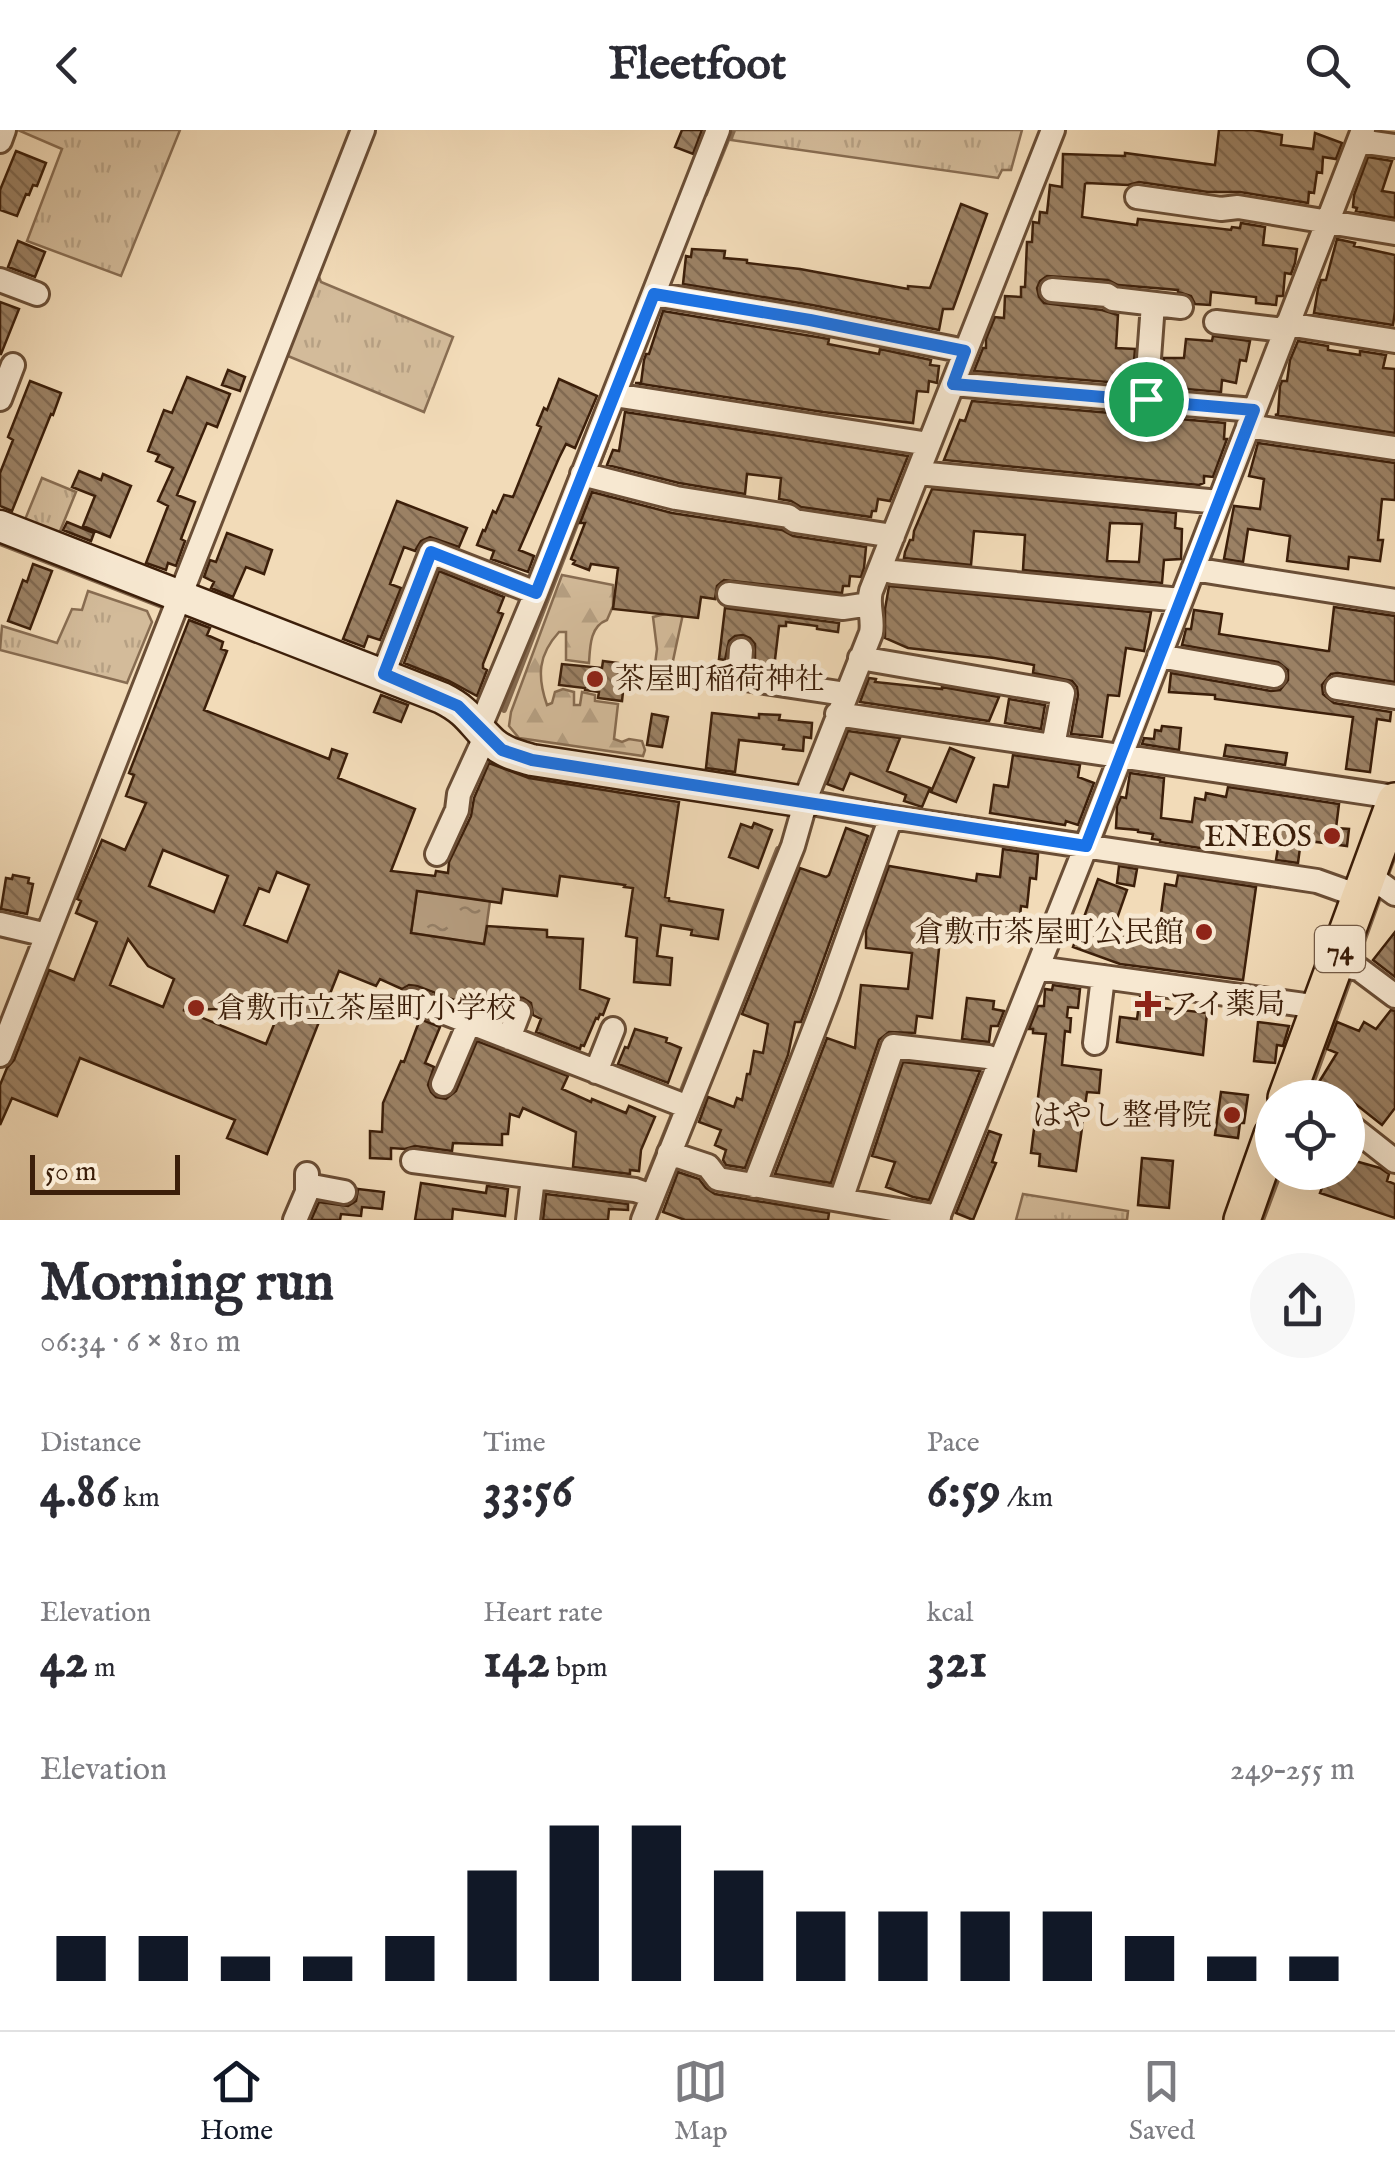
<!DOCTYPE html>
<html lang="en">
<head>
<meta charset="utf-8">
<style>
	body { margin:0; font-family:"IM FELL English","Noto Serif JP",serif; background:#f7f7f7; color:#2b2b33; height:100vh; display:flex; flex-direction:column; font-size:38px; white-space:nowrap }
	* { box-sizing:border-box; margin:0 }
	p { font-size:32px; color:#7c7c81 }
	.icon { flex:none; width:55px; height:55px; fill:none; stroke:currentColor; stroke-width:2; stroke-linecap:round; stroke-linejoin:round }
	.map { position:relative; height:1090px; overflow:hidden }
	.drawer { display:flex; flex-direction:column; background:#fff; flex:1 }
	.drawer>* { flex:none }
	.buttons { position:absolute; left:1255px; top:950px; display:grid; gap:20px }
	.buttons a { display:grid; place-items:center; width:110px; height:110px; border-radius:50%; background:#fff; box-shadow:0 10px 40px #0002; font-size:50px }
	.scale { position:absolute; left:30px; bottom:25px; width:150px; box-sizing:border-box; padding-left:10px; border:5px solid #3c1f0a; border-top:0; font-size:28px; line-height:35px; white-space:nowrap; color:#3c1f0a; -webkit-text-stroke:8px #f7e8d1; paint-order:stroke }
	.pin { position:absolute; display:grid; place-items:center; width:85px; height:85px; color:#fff; margin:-42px; border:5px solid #fff; border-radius:50%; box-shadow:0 2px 10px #0007 }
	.round { display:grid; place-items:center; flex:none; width:105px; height:105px; border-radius:52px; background:#f7f7f7 }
	.headline { display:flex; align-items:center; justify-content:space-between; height:170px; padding:0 40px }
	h1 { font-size:55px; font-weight:700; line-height:75px }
	.figures { display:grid; grid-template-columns:repeat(3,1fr); gap:15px; height:170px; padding:10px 40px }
	.figures div { display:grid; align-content:center }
	.figures b { font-size:50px; font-weight:700 }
	.figures small { font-size:28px; font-weight:400 }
	.figures p { font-size:28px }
	.chart { height:280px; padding:20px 40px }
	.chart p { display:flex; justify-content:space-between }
	.chart svg { width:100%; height:180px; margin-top:10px; stroke:#111827; stroke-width:6 }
	header { display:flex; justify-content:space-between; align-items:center; height:130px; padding:0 40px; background:#fff; font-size:45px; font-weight:700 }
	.dock { display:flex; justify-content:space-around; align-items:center; height:140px; border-top:2px solid #e1e1e2; background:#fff; font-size:28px; color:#7c7c81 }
	.dock a { display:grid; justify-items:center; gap:5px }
	.dock .on { color:#111827 }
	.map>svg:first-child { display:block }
	.grass { fill:url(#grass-tufts); stroke:#886d52; stroke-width:2.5 }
	.forest { fill:url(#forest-firs); stroke:#886d52; stroke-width:2.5 }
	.water { fill:url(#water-ripples); stroke:#84694f; stroke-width:2.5 }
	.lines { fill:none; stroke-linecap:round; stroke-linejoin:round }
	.stream { stroke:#84694f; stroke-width:6 }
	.building { fill:url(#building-back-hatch); stroke:#3c1f0a; stroke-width:2.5; fill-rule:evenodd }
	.street-casing { stroke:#6a4e36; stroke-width:28 }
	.secondary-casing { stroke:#3c1f0a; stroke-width:35 }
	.primary-casing { stroke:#3c1f0a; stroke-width:40 }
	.street { stroke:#f7e8d1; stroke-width:22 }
	.secondary { stroke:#f7e8d1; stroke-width:30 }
	.primary { stroke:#f2dbb8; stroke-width:35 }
	.route-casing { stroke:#fff; stroke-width:20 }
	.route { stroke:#1a73e8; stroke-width:12 }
	.poi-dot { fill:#8f2418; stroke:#f7e8d1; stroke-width:4 }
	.labels { text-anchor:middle; stroke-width:10; stroke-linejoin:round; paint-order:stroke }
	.shield { fill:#f7e8d1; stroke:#745b46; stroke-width:2.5 }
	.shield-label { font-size:28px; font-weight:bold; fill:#3c1f0a }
	.poi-label { font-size:30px; fill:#3c1f0a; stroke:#f7e8d1; text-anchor:start }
</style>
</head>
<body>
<header><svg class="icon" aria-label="back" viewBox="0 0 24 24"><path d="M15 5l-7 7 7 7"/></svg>Fleetfoot<svg class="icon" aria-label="search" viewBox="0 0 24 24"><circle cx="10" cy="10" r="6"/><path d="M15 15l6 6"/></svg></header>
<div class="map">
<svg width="1395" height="1090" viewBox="0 0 1395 1090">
	<defs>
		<pattern id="grass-tufts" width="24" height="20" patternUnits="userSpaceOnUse" patternTransform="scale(2.5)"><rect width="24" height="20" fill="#d3bb9a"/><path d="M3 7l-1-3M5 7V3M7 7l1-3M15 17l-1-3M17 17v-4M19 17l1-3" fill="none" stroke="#b6a083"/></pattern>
		<pattern id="forest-firs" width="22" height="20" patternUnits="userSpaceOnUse" patternTransform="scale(2.5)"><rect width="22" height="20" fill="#d3bb9a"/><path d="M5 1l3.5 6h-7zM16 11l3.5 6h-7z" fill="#b6a083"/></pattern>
		<pattern id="water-ripples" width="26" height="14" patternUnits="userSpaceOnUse" patternTransform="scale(2.5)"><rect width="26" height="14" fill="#b49b7d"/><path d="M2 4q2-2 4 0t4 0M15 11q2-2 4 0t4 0" fill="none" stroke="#947e65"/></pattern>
		<pattern id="building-back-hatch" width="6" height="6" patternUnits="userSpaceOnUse" patternTransform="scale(2.5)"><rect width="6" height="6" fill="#9b8164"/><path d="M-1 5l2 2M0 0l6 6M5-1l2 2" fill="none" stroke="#806951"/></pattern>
	</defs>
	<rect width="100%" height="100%" fill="#f2dbb8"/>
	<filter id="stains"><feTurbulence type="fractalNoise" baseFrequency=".002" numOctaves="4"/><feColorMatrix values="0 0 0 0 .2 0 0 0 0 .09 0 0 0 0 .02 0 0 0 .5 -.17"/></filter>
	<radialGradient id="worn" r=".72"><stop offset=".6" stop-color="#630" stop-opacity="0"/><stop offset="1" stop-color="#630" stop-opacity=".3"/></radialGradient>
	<!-- grass -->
	<path class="grass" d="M18 0H180L121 146 27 111 62 19Z
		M735 0H1022L1011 40H1002L998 48 731 10Z
		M316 139 321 152 453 207 424 282 283 224Z
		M42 348 76 362 58 406 24 392Z
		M88 461 147 481 152 492 127 553 0 520 2 496 57 513 72 479 82 480Z
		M1023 1064 1128 1081 1127 1090H1016Z"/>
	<!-- forest -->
	<path class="forest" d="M562 445 613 455V476L607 490C590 496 590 517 589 533L566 530V502H559C538 525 537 546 547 575L552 573 555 562 563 559 574 562V575H580L582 562 595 565V571L618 574 614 609 622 612 629 609 642 611 645 620 643 626 519 608 509 596 511 582Z
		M687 465 671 540 667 548 661 551 657 548 654 542 657 519 653 487 665 484Z"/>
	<!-- water -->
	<path class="water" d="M417 761 490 771 484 814 411 803Z"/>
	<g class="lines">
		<!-- stream -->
		<path class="stream" d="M705 64 731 0
			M596 341 606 315
			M0 413 167 478
			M504 580 592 353
			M1385 750 1395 723
			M1309 962 1381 762
			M679 968 778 719
			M644 1056 675 979
			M1262 1090 1280 1042"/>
	</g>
	<!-- building -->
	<path class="building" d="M682 0H702L693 24 675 17Z
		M1219 0H1253L1282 5 1281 15 1313 19 1315 3 1342 13 1336 29 1323 27 1322 43 1317 42 1314 63 1309 62 1308 73 1240 62H1208L1139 52 1128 55 1087 53 1085 54 1082 87 1137 95 1138 89 1231 100 1232 97 1240 98 1241 93 1265 97 1263 115 1297 119 1295 133 1291 144 1285 143 1283 166H1277L1276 175 1256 173V167L1211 162 1210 175 1195 174 1191 166 1178 162V160L1118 155 1108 150 1047 146 1040 151 1037 158 1039 167 1044 173 1102 180 1118 185 1116 218 1135 219 1132 254 974 241 983 218H986V209L995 187 1004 188 1005 166 1021 167V157H1025L1027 112H1032L1033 92 1039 93 1040 82 1047 83 1050 55 1062 57 1063 24 1125 26V23L1215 35Z
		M16 21 46 33 37 56 33 55 29 65 26 64 17 86 0 80V60Z
		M1368 27 1392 31 1382 61 1395 63V88L1356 81 1357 78 1353 77 1354 65Z
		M961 74 987 84 953 179H943L939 200 812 175 683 154 686 126 691 127 692 119 725 121 724 128 747 130V133L800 139 908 159V156L930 158Z
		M1337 109 1355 113 1354 116 1395 125V181L1393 195 1314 183 1318 159 1321 150H1326Z
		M18 111 45 122 35 147 8 137Z
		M0 172 19 179 1 224H0Z
		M663 181 829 209 828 214 879 224 880 219 931 230 930 235 939 236 937 253 929 251 928 262 917 261 913 293 823 282 635 253H641L644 230 646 224H649Z
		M1213 206 1250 211 1246 231 1240 230 1236 253 1222 250 1221 262 1162 257 1164 228H1184L1186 209 1212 211Z
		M1298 211 1328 216V220L1360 225V221L1386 225 1383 238 1395 239V303L1275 285 1278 284 1280 256 1282 251H1287L1290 230Z
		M228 240 245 247 240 261 222 255Z
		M187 247 230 264 217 297 207 293 177 365 195 372 181 409 185 411 176 436 168 433 166 440 146 433 168 376 158 371 173 338 156 331 159 325 148 321 164 280 172 283Z
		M559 249 597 266 575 318 566 314 559 328 519 420 534 426 528 442 491 429 494 421 477 415 483 400 485 401 493 381 496 383 504 365 513 367 541 297 537 295 544 278 547 280Z
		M30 251 61 263 53 285 51 284 12 381 0 376V343L13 310 8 307Z
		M972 271 1225 293 1224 309H1227L1213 347 1204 346V353L1199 355 944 330 960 290 965 291Z
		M625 282 908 326 890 371 878 369 876 381H872L871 387 801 377 791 371 779 369 781 348 747 344 745 364 679 353 607 335 613 320 619 321Z
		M1258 313 1395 333V370L1382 369 1378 410H1383L1380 431 1349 427 1348 439 1287 431 1290 406 1248 399 1243 432 1224 429 1234 376 1260 379 1264 349 1249 346Z
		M79 341 101 350 103 344 131 356 110 407 83 396 95 366 72 357Z
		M932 359 1176 383 1175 398 1182 399 1181 429 1164 430 1162 453 1023 440 1025 405 974 401 971 435 904 428 905 422 910 410H913L914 401ZM1110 393 1142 394 1139 432 1107 431Z
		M592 362 672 383 782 400 793 406 866 417 864 438 861 447 850 446 849 456H843L842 463 724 450 717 456 715 469 701 467 698 488 613 479 618 438 591 434 589 440 573 434 575 431 571 429 585 393H580Z
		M397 371 467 398 459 417 430 407 421 411 415 421 404 417 390 454 401 458 380 510 368 506 364 517 343 509Z
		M67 392 94 403 91 411 63 400Z
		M227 403 272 420 264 444 246 437 233 467 211 458 214 452 204 447 210 430 216 432Z
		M33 434 52 441 30 499 8 491 23 450 27 452Z
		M439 441 504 467 498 482 503 484 483 534V538L487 540 477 566 449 551 404 533Z
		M889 456 1151 482 1144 521 1126 518 1119 566 1108 565 1102 607 1071 604 1078 565 1077 557 1072 551 1033 543 1034 535 994 528 908 518 885 508V479Z
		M1334 477 1395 486V552L1338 543 1331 544 1322 555 1323 564 1334 573 1391 582 1390 591 1377 589 1370 642 1346 639 1353 587 1215 569V565L1169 562 1171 543 1271 561 1280 560 1288 550V540L1278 532 1182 515 1186 499H1191L1194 480 1222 484 1219 504 1327 521H1329Z
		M725 478 839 493 838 502 817 499V496L786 492V496H779L774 538 755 535V514L750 508 743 505 735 506 729 511 725 530 719 529Z
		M189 490 210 498 207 505 223 512 221 519 227 521 204 580 329 629 332 619 347 624 338 648 415 679 391 741 435 746 436 741 448 743 449 732 471 686 474 668 489 633 529 648 679 672 665 767 669 768V771L723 780 718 809 691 805 692 800 661 795 657 826 672 828 670 855 634 852 637 808 626 806 633 758 624 757 625 755 560 746 557 766 503 759 501 773 417 761 411 803 484 814 487 796 547 800V807L583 809 580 859 609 869 603 885 600 884 598 889 596 888 584 916 581 915 580 919 536 902 541 889 533 885 531 873 523 868 516 867 507 873 503 871 500 879 481 871 478 879 417 856 409 855 402 859 380 849 376 856 339 841 267 1024 227 1008 235 990 80 928 57 986 12 968 0 995V955L7 938 14 930 49 840 74 850 97 792 76 783 81 771 77 769 102 710 125 720 146 673 126 666 134 645 129 643ZM163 720 228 746 214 782 149 756ZM277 742 309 755 287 812 244 795 259 758 269 762ZM128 809 148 836 174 849 163 877 110 855ZM284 870 266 914 183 880 256 878Z
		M603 531 626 534 622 571 598 568 599 562 585 560V558L559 555 562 534 602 538Z
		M869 548 876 549 875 552 942 559V557L999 567 989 591 860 572Z
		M381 565 408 575 401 592 374 582Z
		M1009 569 1045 575 1041 599 1005 593Z
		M712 583 759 588V584L780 585 779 590 812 593 811 608 804 607 803 621 783 619 784 615 739 610 735 642 706 638Z
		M652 584 668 587 662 617 647 615Z
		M1162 596 1181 598 1179 620 1142 614 1144 608 1154 609 1155 600 1161 601Z
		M848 601 900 608 887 641 930 658 922 677 904 671 906 665 850 643 843 660 827 654Z
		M1226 615 1287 623 1285 635 1224 626Z
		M950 618 974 628 956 672 931 662Z
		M1013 625 1080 635 1078 647 1094 653 1078 695 1066 691 1065 695 990 683 994 655 1008 657Z
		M1130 643 1164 648 1161 688 1192 692 1195 668 1205 670 1206 663 1226 667 1228 657 1339 674 1336 698 1349 699 1347 716 1301 710 1298 733 1276 730 1280 705 1261 702V700L1220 693 1219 705H1214L1213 720 1160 712V710L1152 709 1153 704 1138 702V700L1116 698 1117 676 1121 667 1126 668Z
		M754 693 772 700 758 738 729 727 741 694 752 698Z
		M846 698 868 706 801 892H795L788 925 745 1038 726 1035 723 1030 726 1020 715 1015 721 1000 699 992 708 967 734 977 737 968 742 970 747 944H750L754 921 763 923 768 894 742 884 800 738 826 747 829 745Z
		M1003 719 1038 724 1036 749 1030 748 1027 777 1021 776 1018 811 983 807V805L941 799 932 888 917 886 915 903 889 902 879 910 831 1053 775 1044 827 908 855 918 861 855 908 859 912 823 866 818V800L889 736 976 751 977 744 1000 747Z
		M1119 736 1137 739 1134 756 1117 753Z
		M13 745 29 748 28 753 33 754 27 784 1 779 6 748 12 749Z
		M1178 745 1256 757 1243 850 1120 834 1073 817 1098 749 1127 760 1114 797 1159 799 1165 754 1176 756Z
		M1395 802V847L1373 830Z
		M1053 855 1080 859 1078 878 1068 877 1067 887 1071 888 1070 902 1065 901 1062 935 1101 940 1099 963 1087 962 1076 1041 1039 1036 1040 1024 1031 1023 1046 904 1033 903V899H1029L1038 876H1044L1045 859 1052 860Z
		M1140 867 1157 870 1156 877 1207 883 1203 925 1117 912 1120 887 1137 889Z
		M967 868 994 871 993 879 1004 881 998 896H991L989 912 962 909Z
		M1391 880 1395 881V978L1382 995 1353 972 1351 976 1348 973V968H1340L1319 952 1337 923 1327 919 1337 892 1359 901 1364 892 1376 899Z
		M420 889 440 897 425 933 434 937 428 955 431 962 436 967 446 969 456 961 477 911 568 946 562 959 591 972 592 969 626 983 629 976 655 987 641 1020 639 1041 630 1040V1044L573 1037 576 1002 523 978 519 987 510 984 508 1004H502V1015L453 1013 452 1021 415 1016 405 1019 391 1018V1029L370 1028V1001L382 1002 383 973 401 931 404 932Z
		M1258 892 1289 896 1283 916 1277 915 1275 933 1254 931Z
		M635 899 667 908 666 912 681 918 668 953 618 934 625 917 628 918Z
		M903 932 980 941 929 1070 913 1067 886 1057 895 1032 872 1026Z
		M1221 962 1248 965 1244 993H1240L1238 1008 1215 1005Z
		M989 1001 1001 1005 992 1032 996 1033 973 1090 956 1083Z
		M1142 1028 1173 1031 1169 1078 1138 1075Z
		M1348 1029 1380 1038 1389 1044 1387 1051 1395 1054V1088L1320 1063 1328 1042H1348Z
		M678 1042 699 1049 706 1058 715 1064 829 1083 828 1090H685L663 1082Z
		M421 1053 486 1063 487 1056 508 1059 505 1086 453 1079 452 1090H415Z
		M358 1059 384 1062 382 1079 362 1077 361 1086 341 1084 340 1090H311L319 1072 348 1076 356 1071Z
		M546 1064 628 1074V1080L609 1079 608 1090H543Z"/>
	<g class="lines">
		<defs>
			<path id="street" d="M0 11 4 0
				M1359 11 1395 16
				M1137 67 1221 79 1238 77 1395 103
				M0 150 37 164
				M1052 160 1107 165 1113 169 1181 177
				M654 164 810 190 965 221
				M1216 192 1284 200
				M1287 194 1395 211
				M953 254 1254 280
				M614 265 929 314
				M0 269 13 235
				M1146 269 1153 174
				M1248 296 1395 318
				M918 343 1219 372
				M582 344 676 368 788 386 795 391 893 406
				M880 439 893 442 1181 470
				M1193 439 1395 471
				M729 464 843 478 870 474
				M741 520 739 548 845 564
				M1159 526 1274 546
				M860 528 1063 563 1053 616
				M383 544 431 422 536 463
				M1337 558 1395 567
				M837 584 1395 667
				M480 597 536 463 718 0
				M806 672 891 687 1317 751 1359 766
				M437 724 457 680 459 664 486 605
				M1366 748 1377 751 1395 764
				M0 794 47 805
				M1335 835 1359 839 1395 866
				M1038 838 1319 877
				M412 870 688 977
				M509 908 519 882
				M1095 913 1103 847
				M0 925 363 0
				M596 942 613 899
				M1292 952 1312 968
				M443 954 469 893
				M1348 994 1395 1031
				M669 1023 708 1036 718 1049 939 1087
				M413 1031 635 1060 652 1066
				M307 1055 344 1062
				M754 1056 827 866 891 687
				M841 1070 893 916 988 927 1000 932
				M295 1090 307 1062V1044
				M528 1090 533 1048
				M643 1090 793 716 809 660 871 503C874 489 867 475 871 461L1053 0
				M937 1090 1086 716 1363 0"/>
			<path id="secondary" d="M0 396 442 568C470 582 472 594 493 613 505 623 518 626 532 630L806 672"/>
			<path id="primary" d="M1286 968 1395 671
				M1242 1090 1272 1005"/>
		</defs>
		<!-- street casing -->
		<use href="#street" class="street-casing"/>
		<!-- secondary casing -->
		<use href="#secondary" class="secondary-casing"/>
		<!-- primary casing -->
		<use href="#primary" class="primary-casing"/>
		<!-- street -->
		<use href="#street" class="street"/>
		<!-- secondary -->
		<use href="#secondary" class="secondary"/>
		<!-- primary -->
		<use href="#primary" class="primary"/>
	</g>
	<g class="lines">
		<defs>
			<path id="route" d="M654 164 810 190 965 221 953 254 1254 280 1086 716 532 630 502 620 458 576 384 544 431 422 536 463Z"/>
		</defs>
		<!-- route casing -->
		<use href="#route" class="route-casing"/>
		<!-- route -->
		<use href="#route" class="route"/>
	</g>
	<!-- markers -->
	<g class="poi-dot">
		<circle cx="595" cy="549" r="10"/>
		<circle cx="1332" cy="706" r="10"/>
		<circle cx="1204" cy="802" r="10"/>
		<path d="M1143 859h10v10h10v10h-10v10h-10v-10h-10v-10h10z"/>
		<circle cx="196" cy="878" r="10"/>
		<circle cx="1232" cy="985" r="10"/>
	</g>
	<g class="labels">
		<!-- shield labels -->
		<rect class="shield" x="1315" y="796" width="50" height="46" rx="8"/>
		<g class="shield-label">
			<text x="1340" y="829">74</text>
		</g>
		<!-- poi labels -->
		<g class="poi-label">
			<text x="615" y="559">茶屋町稲荷神社</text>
			<text x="1312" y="716" text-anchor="end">ENEOS</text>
			<text x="1184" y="812" text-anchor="end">倉敷市茶屋町公民館</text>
			<text x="1168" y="884">アイ薬局</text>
			<text x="216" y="888">倉敷市立茶屋町小学校</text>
			<text x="1212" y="995" text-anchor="end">はやし整骨院</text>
		</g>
	</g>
	<rect width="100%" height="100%" filter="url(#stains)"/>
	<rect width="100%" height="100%" fill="url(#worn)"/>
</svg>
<div class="buttons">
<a><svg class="icon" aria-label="locate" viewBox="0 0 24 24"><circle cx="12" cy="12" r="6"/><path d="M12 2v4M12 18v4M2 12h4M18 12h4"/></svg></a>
</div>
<div class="scale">50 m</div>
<div class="pin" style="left:1146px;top:269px;background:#1e9e55"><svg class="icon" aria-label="arrive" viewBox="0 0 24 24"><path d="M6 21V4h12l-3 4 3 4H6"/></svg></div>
</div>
<section class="drawer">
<div class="headline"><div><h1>Morning run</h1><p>06:34 · 6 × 810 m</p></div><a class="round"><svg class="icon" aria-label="share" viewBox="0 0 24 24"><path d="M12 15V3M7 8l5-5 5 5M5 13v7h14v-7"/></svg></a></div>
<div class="figures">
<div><p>Distance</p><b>4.86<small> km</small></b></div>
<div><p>Time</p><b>33:56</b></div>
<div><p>Pace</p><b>6:59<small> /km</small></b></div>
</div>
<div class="figures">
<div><p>Elevation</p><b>42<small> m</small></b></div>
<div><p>Heart rate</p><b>142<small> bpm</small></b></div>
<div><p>kcal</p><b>321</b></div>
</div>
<div class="chart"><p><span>Elevation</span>249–255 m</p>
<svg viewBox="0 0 160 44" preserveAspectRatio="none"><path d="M5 44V33M15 44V33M25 44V38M35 44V38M45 44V33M55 44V17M65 44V6M75 44V6M85 44V17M95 44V27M105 44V27M115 44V27M125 44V27M135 44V33M145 44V38M155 44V38"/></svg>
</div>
</section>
<nav class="dock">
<a class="on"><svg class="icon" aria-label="home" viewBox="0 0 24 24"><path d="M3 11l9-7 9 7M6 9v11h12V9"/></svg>Home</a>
<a><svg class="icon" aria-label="map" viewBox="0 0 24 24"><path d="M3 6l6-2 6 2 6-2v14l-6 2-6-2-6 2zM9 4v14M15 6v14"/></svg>Map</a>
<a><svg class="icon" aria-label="saved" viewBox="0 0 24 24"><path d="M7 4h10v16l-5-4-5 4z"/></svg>Saved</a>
</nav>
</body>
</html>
